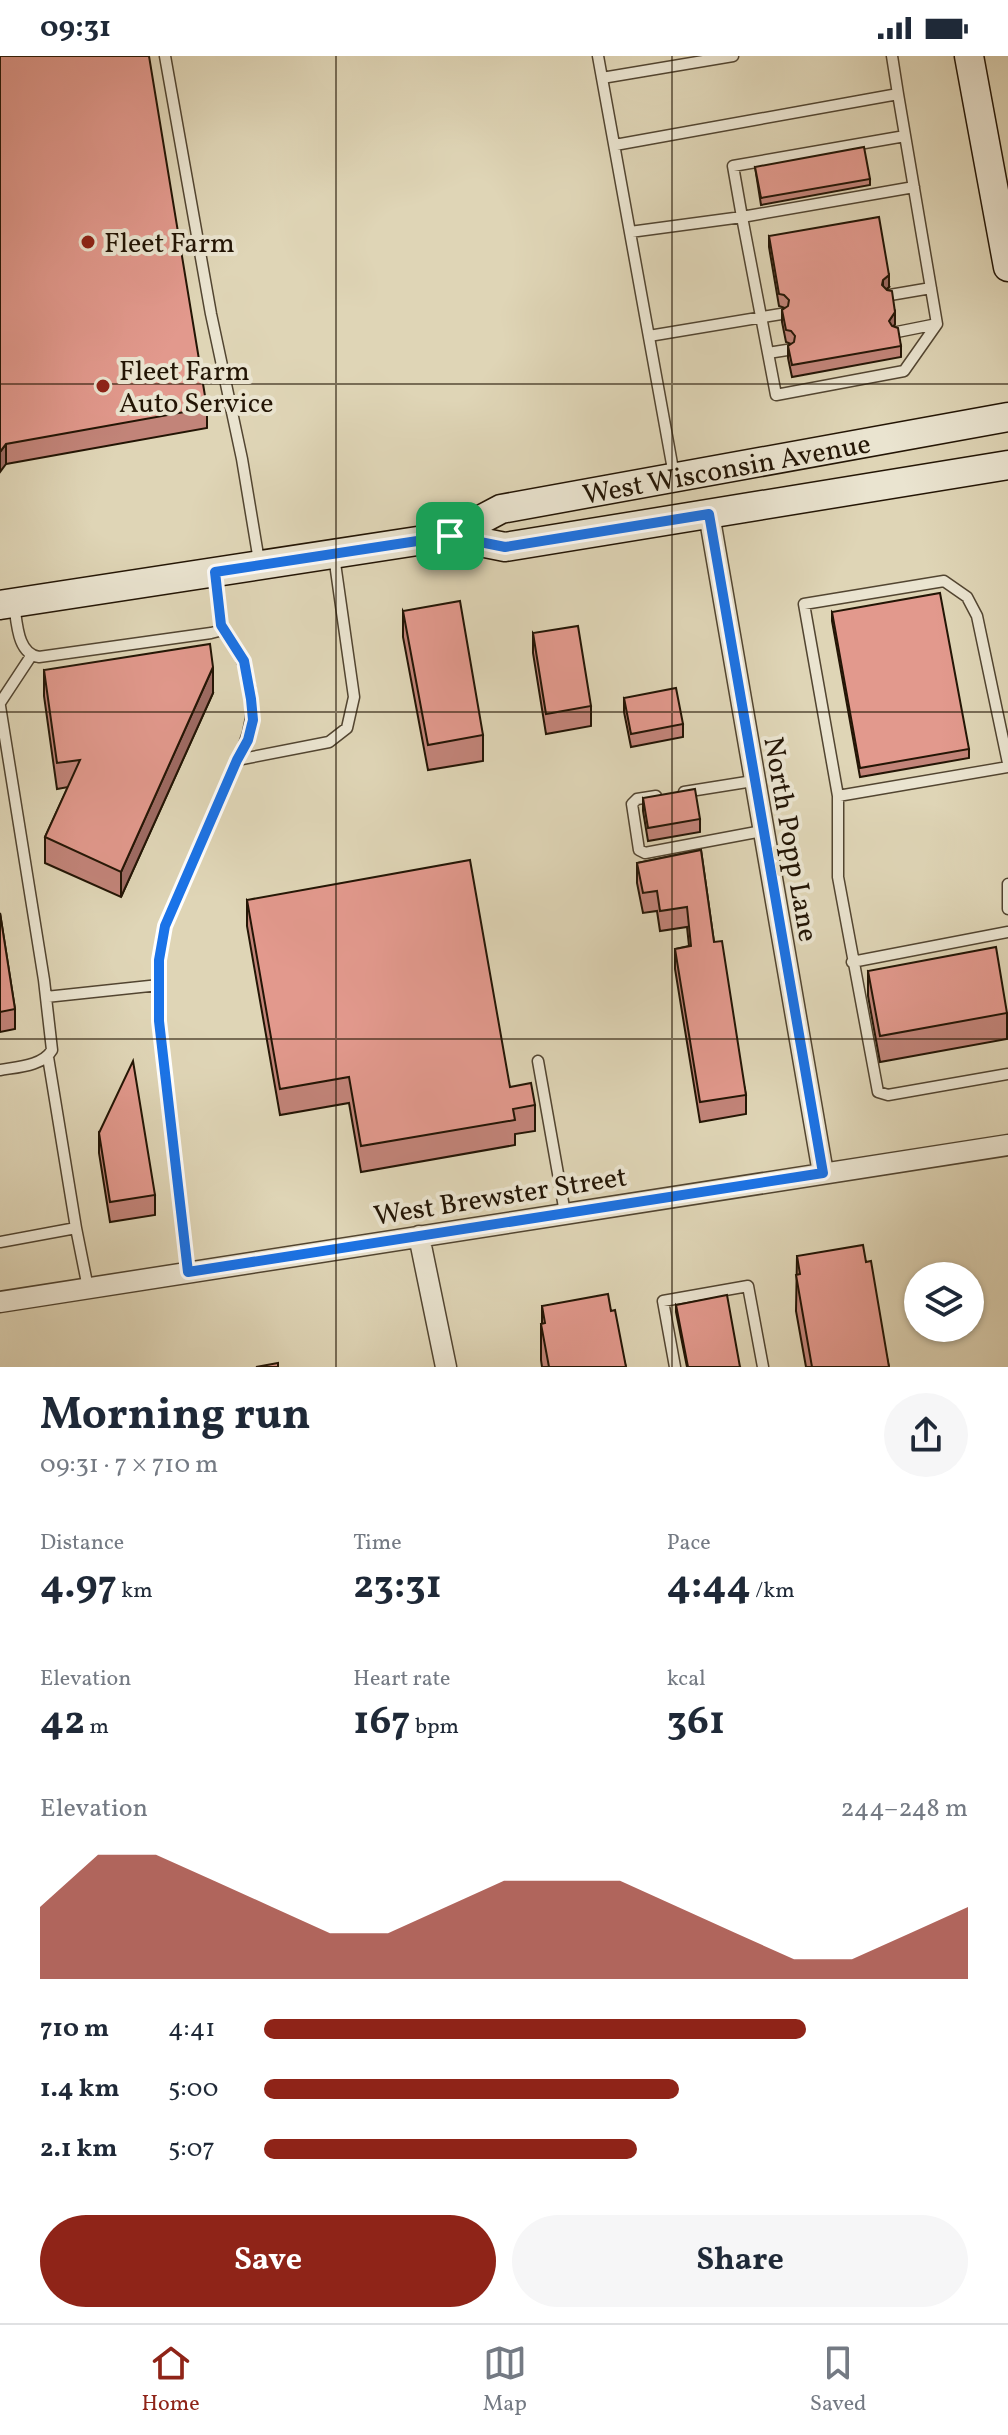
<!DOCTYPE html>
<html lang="en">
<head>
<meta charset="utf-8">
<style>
	body { margin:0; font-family:Vollkorn,serif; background:#f6f6f7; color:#1f2937; height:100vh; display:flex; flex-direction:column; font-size:30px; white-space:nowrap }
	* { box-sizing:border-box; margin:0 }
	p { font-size:26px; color:#747a83 }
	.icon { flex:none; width:44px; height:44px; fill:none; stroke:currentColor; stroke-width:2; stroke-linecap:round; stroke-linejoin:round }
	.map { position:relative; height:1311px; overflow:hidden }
	.side { display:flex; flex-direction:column; background:#fff; flex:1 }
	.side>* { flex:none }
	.controls { position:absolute; left:904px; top:1206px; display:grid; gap:16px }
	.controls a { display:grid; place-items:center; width:80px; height:80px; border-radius:50%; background:#fff; box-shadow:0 2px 6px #0004; font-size:40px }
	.pin { position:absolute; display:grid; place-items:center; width:68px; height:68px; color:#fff; margin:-34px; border-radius:16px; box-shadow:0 4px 12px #0006 }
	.round { display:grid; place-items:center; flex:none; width:84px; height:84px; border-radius:42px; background:#f6f6f7 }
	.overview { display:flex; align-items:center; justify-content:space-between; height:136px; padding:0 40px }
	h1 { font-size:44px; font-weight:700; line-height:60px }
	.figures { display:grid; grid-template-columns:repeat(3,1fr); gap:12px; height:136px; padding:8px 40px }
	.figures div { display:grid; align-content:center }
	.figures b { font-size:40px; font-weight:700 }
	.figures small { font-size:22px; font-weight:400 }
	.figures p { font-size:22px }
	.chart { height:224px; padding:16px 40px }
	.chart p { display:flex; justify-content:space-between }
	.chart svg { width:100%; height:144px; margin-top:8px; fill:#8f2418; opacity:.7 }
	.primary-button { display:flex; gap:16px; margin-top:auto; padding:16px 40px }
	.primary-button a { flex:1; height:92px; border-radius:48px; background:#8f2418; color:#fff; font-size:32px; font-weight:700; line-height:92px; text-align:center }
	.primary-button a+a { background:#f6f6f7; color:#1f2937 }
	ul { padding:0 40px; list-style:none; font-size:26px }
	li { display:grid; grid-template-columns:128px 96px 1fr; align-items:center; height:60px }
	li i { height:20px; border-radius:10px; background:#8f2418 }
	.status { display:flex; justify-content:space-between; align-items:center; height:56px; padding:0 40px; background:#fff; direction:ltr }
	.status svg { height:22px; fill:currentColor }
	.tab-bar { display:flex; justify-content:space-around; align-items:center; height:112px; border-top:2px solid #e0e1e3; background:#fff; font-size:22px; color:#747a83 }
	.tab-bar a { display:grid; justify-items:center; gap:4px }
	.tab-bar .active { color:#8f2418 }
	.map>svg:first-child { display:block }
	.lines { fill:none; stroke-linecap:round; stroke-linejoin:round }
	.lane-casing { stroke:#524531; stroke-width:13 }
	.street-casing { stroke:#524531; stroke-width:23 }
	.secondary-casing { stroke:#231505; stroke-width:31 }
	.lane { stroke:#eae4d0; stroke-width:10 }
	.street { stroke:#eae4d0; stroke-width:20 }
	.secondary { stroke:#eae4d0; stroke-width:28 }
	.wall { fill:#c28479; stroke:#231505; stroke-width:2 }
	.shaded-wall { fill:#9e6b63; stroke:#231505; stroke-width:2 }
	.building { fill:#e2998d; stroke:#231505; stroke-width:2 }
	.route-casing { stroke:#fff; stroke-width:16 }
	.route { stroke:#1a73e8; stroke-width:10 }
	.grid { fill:none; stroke:#231505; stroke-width:2; stroke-opacity:0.55 }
	.poi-dot { fill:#8f2418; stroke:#eae4d0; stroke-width:3 }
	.labels { text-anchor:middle; stroke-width:8; stroke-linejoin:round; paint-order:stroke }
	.poi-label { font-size:28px; fill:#231505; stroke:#eae4d0; text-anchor:start }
	.street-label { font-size:28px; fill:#231505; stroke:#eae4d0 }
</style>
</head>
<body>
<div class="status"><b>09:31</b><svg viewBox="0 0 49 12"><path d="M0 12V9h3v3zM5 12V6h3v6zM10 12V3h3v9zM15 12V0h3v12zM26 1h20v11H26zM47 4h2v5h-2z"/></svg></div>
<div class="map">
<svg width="1008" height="1311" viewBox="0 0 1008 1311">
	<rect width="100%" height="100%" fill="#dfd5b6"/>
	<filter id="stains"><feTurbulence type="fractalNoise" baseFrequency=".0025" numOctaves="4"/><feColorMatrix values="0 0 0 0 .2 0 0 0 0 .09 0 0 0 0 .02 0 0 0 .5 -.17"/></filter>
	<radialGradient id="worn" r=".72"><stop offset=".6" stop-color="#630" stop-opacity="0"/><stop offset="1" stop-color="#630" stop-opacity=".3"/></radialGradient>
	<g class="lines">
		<defs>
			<path id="lane" d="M165 0 211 258 242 403 259 505
				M598 0 674 419
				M892 0 898 38
				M602 22 733 0
				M905 80 733 110 742 161 914 131
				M615 89 898 38 937 268 904 315 776 339 742 161 630 176
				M890 239 931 232
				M897 276 937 268
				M649 280 781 258
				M768 297 787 294
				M14 548C17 566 17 598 39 601L211 577 219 575 221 569 215 518
				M0 647 31 600
				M0 650 44 924 52 994C43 1010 17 1011 0 1014
				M237 704 329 686 347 672 354 641 334 500
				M1008 707 977 560 967 541 944 525 804 548 838 740 1008 711
				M684 736 753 725
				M656 740 637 743 632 748 639 794 645 797 762 775
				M838 740V821L878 1036 888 1039 1008 1018
				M1008 828V853
				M852 906 1008 876
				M46 941 159 929
				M48 1001 76 1172
				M538 1005 565 1157
				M0 1186 76 1172 88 1232
				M188 1216 159 965V904L165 870 237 704C263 656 253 612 221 569
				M675 1311 663 1245 748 1230 763 1311"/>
			<path id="street" d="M709 458 823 1117
				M419 1180 446 1311
				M0 1246 1008 1089"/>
			<g id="secondary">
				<path d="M969 0 1008 211"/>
				<path d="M450 480 505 491 1008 409"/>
				<path id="s1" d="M0 549 450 480 501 453 1008 361"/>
			</g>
		</defs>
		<!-- lane casing -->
		<use href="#lane" class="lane-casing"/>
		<!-- street casing -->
		<use href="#street" class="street-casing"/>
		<!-- secondary casing -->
		<use href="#secondary" class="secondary-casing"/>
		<!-- lane -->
		<use href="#lane" class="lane"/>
		<!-- street -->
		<use href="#street" class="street"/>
		<!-- secondary -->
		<use href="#secondary" class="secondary"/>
	</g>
	<!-- wall -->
	<path class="wall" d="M0 0 207 352V372L6 408Z
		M755 111 870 123V129L761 149Z
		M769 180 889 231 886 233 895 268 894 271 901 290V301L792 321 788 302V290L791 288 786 286 782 266V254L785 252 779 250 769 191Z
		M403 555 483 679V705L428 714 403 581Z
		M832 556 969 693V702L860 721 832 565Z
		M533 577 591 650V670L546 678 533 597Z
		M44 614 213 637 121 841 45 807V781L68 731 57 733 44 640Z
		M624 642 683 668V681L631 691 624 656Z
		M643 742 700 763V776L648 785 643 755Z
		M701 794 714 886 746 1039V1058L700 1066 675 913V893L689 890 687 871 660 875 657 855 643 857 637 827V807Z
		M247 844 535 1049V1075L515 1078V1089L361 1116 349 1047 280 1059 247 870Z
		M0 857 15 953V973L0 976Z
		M868 915 1007 957V983L880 1006 868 940Z
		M99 1077 155 1139V1159L110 1166 99 1097Z
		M797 1200 866 1206 889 1311H806L796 1255Z
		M676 1249 740 1311H687L676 1256Z
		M542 1250 611 1255 626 1311H542L541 1304V1268H542Z"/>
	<!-- shaded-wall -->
	<path class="shaded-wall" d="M889 219V231L883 236V224Z
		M895 256V268L889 277V265Z
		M6 388V408L0 416V396Z
		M213 611V637L121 841V816Z"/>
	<!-- building -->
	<path class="building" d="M0 0H149L207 352 6 388 0 396Z
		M864 91 870 123 761 142 755 111Z
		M879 161 889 219 883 224 882 229 887 234 892 235 895 256 889 265 892 270 898 272 901 290 792 309 788 290 794 286 795 280 791 275 786 274 782 254 788 250 789 244 784 239 779 238 769 180Z
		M940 537 969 693 860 712 832 556Z
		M460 545 483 679 428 689 403 555Z
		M578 570 591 650 546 658 533 577Z
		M210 588 213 611 121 816 45 781 80 704 57 707 44 614Z
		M676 632 683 668 631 678 624 642Z
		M695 733 700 763 648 772 643 742Z
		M701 794 714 886 722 885 746 1039 700 1046 675 893 691 890 687 851 660 855 657 835 643 837 637 807Z
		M470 804 510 1031 531 1027 535 1049 513 1053 515 1064 361 1090 349 1021 280 1033 247 844Z
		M0 857 15 953 0 956Z
		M996 891 1007 957 880 980 868 915Z
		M133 1005 155 1139 110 1146 99 1077Z
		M863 1189 866 1206 871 1205 889 1311H812L796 1219 800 1218 797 1200Z
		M608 1238 611 1255 615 1254 626 1311H549L541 1268 545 1267 542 1250Z
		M727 1239 740 1311H688L676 1249Z
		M278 1307V1311H256Z"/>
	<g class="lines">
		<defs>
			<path id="route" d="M709 458 823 1117 188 1216 159 965V904L165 870 237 704 248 684 253 664 251 643 244 605 221 569 215 516 450 480 505 491Z"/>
		</defs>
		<!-- route casing -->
		<use href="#route" class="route-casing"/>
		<!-- route -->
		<use href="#route" class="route"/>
	</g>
	<!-- grid -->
	<path class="grid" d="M336 0V1311M672 0V1311M0 328H1008M0 656H1008M0 983H1008"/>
	<!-- markers -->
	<g class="poi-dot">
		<circle cx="88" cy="186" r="8"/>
		<circle cx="103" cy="330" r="8"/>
	</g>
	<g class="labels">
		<!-- poi labels -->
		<g class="poi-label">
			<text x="104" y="196">Fleet Farm</text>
			<text x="119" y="324">Fleet Farm<tspan x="119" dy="32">Auto Service</tspan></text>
		</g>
		<!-- street labels -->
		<g class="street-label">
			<text dy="10" stroke="none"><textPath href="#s1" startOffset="742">West Wisconsin Avenue</textPath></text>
			<text transform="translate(792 783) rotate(80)" y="10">North Popp Lane</text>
			<text transform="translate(500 1139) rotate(-9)" y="10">West Brewster Street</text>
		</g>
	</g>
	<rect width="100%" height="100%" filter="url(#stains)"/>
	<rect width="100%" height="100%" fill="url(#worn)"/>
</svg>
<div class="controls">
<a><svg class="icon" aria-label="layers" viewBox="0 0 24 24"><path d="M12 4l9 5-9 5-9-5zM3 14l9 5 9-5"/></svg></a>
</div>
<div class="pin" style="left:450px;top:480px;background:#1e9e55"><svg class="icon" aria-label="arrive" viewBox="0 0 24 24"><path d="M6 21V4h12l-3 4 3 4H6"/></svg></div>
</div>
<section class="side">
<div class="overview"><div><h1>Morning run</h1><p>09:31 · 7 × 710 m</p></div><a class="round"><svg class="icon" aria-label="share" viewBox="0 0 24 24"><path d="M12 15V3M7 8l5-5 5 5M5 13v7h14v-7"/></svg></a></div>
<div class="figures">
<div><p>Distance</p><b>4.97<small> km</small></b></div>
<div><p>Time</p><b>23:31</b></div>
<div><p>Pace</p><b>4:44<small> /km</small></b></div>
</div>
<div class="figures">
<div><p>Elevation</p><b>42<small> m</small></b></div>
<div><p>Heart rate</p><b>167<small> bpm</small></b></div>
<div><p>kcal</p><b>361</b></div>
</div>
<div class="chart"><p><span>Elevation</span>244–248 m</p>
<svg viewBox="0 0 160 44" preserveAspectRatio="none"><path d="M0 44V22L10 6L20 6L30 14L40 22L50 30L60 30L70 22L80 14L90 14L100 14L110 22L120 30L130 38L140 38L150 30L160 22V44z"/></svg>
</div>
<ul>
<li><b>710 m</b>4:41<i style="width:77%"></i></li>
<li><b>1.4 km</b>5:00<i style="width:59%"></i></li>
<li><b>2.1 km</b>5:07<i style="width:53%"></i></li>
</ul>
<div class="primary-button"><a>Save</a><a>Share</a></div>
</section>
<nav class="tab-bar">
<a class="active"><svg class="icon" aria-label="home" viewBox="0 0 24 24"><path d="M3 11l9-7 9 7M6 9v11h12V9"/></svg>Home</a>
<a><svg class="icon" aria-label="map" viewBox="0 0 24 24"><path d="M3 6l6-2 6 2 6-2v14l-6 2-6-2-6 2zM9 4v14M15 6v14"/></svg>Map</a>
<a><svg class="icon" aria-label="saved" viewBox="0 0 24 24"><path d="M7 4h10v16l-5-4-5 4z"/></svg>Saved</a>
</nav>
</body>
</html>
